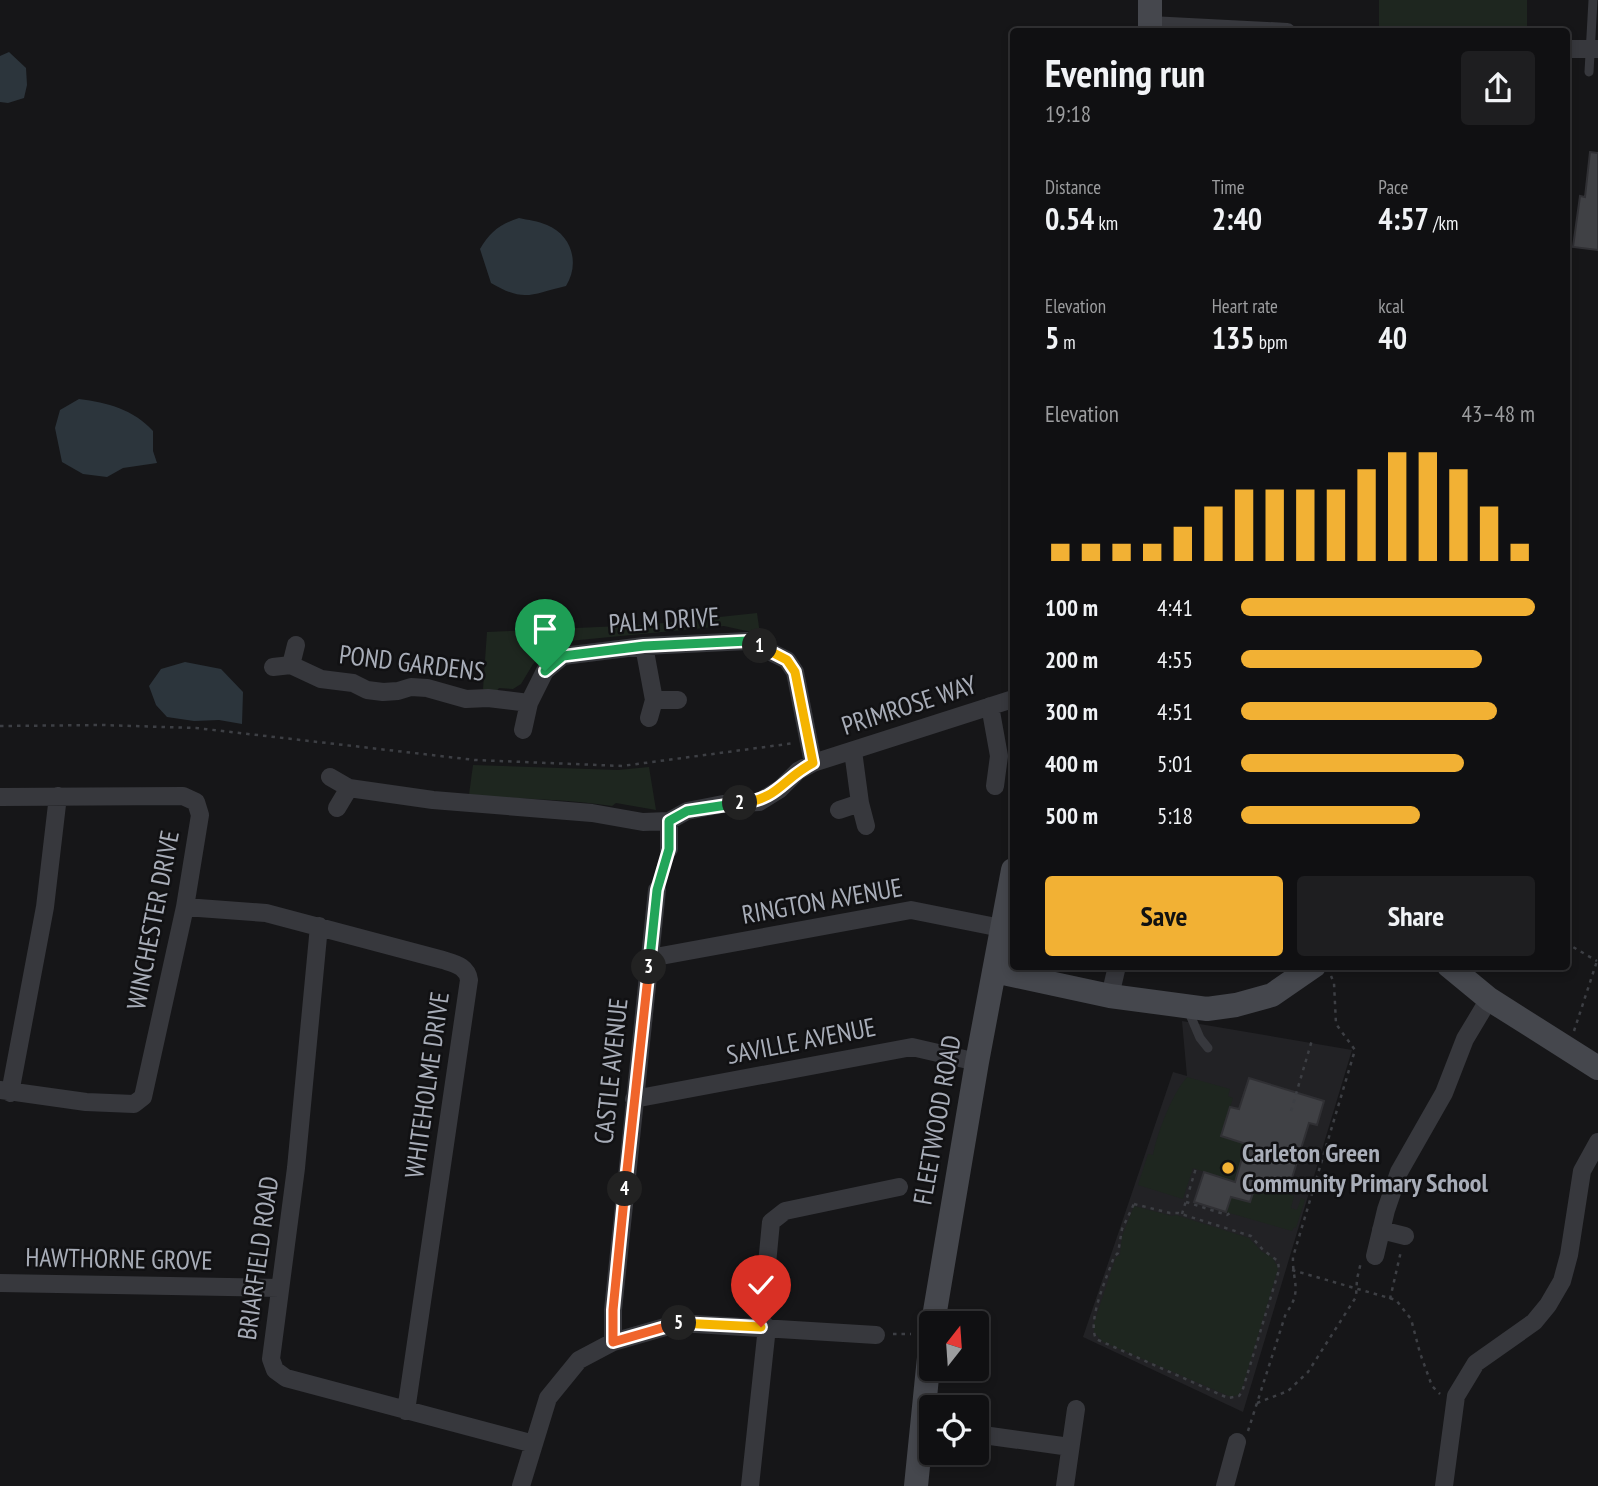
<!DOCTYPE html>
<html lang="en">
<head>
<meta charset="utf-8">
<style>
	body { margin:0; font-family:"PT Sans Narrow",sans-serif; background:#1e1e20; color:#f1f3f6; height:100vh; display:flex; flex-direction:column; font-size:26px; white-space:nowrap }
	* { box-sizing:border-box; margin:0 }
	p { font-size:23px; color:#9c9d9f }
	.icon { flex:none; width:38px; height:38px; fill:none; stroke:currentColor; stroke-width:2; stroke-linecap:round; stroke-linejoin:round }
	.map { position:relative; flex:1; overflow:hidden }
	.side { position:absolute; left:1010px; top:28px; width:560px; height:942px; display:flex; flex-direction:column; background:#101012; border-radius:7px; box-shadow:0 4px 10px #0003,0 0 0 2px #303032 }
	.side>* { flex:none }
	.needle { width:46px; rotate:17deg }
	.buttons { position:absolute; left:919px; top:1311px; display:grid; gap:14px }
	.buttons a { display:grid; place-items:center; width:70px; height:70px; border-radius:7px; background:#101012; box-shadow:0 4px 10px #0003,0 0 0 2px #303032; font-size:35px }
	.pin { position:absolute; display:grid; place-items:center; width:60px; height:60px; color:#fff; margin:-72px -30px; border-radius:50% 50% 50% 0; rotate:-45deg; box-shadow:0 0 7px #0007 }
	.pin .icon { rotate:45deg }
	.km { position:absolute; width:35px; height:35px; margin:-18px; border-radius:50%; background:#222; color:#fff; font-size:19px; line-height:35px; text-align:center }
	.round { display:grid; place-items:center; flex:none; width:74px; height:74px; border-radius:7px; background:#1e1e20 }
	.head { display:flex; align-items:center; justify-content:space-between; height:119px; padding:0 35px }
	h1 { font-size:38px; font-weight:700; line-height:52px }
	.figures { display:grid; grid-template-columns:repeat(3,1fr); gap:10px; height:119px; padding:7px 35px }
	.figures div { display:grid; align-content:center }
	.figures b { font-size:30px; font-weight:700 }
	.figures small { font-size:19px; font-weight:400 }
	.figures p { font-size:19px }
	.chart { height:196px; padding:14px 35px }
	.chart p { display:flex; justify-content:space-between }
	.chart svg { width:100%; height:126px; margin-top:7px; stroke:#f2b134; stroke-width:6 }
	.action { display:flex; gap:14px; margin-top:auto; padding:14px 35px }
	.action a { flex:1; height:80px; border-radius:7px; background:#f2b134; color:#111; font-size:28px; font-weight:700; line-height:80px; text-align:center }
	.action a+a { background:#1e1e20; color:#f1f3f6 }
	ul { padding:0 35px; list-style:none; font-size:23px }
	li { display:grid; grid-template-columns:112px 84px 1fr; align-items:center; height:52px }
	li i { height:18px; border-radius:9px; background:#f2b134 }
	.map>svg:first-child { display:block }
	.built { fill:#222225 }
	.green { fill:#1e261f }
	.water { fill:#2c353c }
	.building { fill:#404145; stroke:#303034; stroke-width:2 }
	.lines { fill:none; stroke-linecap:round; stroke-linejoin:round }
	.path { stroke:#3d3f44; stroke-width:2.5; stroke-dasharray:3.5 5; stroke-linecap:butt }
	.lane { stroke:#37383d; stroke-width:9 }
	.street { stroke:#37383d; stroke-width:18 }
	.secondary { stroke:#45474d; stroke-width:24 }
	.split-1-casing { stroke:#fff; stroke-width:14 }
	.split-2-casing { stroke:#fff; stroke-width:14 }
	.split-3-casing { stroke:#fff; stroke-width:14 }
	.split-4-casing { stroke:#fff; stroke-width:14 }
	.split-5-casing { stroke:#fff; stroke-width:14 }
	.split-6-casing { stroke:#fff; stroke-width:14 }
	.split-1 { stroke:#22a559; stroke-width:9 }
	.split-2 { stroke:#f5b400; stroke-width:9 }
	.split-3 { stroke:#22a559; stroke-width:9 }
	.split-4 { stroke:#f0652b; stroke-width:9 }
	.split-5 { stroke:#f0652b; stroke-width:9 }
	.split-6 { stroke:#f5b400; stroke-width:9 }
	.poi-dot { fill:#f2b134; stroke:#111113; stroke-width:2.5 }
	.labels { text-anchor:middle; stroke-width:5; stroke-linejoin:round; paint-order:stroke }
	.street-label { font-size:26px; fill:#a8adb8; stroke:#111113 }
	.poi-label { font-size:26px; font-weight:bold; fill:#a8adb8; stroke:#111113; text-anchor:start }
</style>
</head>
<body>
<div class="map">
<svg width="1598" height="1486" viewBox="0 0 1598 1486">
	<rect width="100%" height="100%" fill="#161618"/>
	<!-- built -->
	<path class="built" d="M1182 1021 1352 1050 1243 1412 1083 1337 1173 1072 1187 1076Z"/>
	<!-- green -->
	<path class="green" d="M1379 0H1527V31H1379Z
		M757 613 760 634 724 626 569 641 545 652 533 664 521 684 513 689 499 688 496 692 486 691 483 689 487 632 644 625Z
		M473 765 618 770 649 767 656 810 616 803 612 806C565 799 517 799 469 795Z
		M1187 1077 1230 1089 1228 1096 1233 1098 1221 1136 1246 1144 1235 1182 1193 1168 1183 1199 1138 1185 1148 1154 1153 1155C1157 1133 1172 1094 1187 1077Z
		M1258 1177 1271 1185 1290 1191V1195L1294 1196 1291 1208 1297 1210 1301 1198 1305 1200 1296 1228 1294 1227 1292 1231 1226 1212 1231 1197 1250 1201Z
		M1134 1206 1172 1216 1176 1215 1249 1238 1261 1251 1273 1258 1278 1269 1242 1389 1238 1395 1231 1397 1103 1342 1094 1332V1323L1116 1257 1120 1255 1122 1236Z"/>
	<!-- water -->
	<path class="water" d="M9 52 26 68 27 85 24 98 8 103 0 102V56Z
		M519 218C528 220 538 221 547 225 572 235 580 264 566 286 531 294 525 303 491 283L480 249C490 232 500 224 519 218Z
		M79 399C108 403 133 409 153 431V451L157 463 123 468 107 477 83 474 62 462 55 428 60 410Z
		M185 662 221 669 243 692 242 724 219 720 194 721 167 717 156 705 149 686 161 669Z"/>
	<!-- building -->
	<path class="building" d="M1590 152 1598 153V250L1573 247 1580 196 1585 197Z
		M1249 1078 1324 1101 1317 1125 1309 1123 1288 1191 1257 1181 1250 1202 1231 1197 1226 1212 1194 1202 1204 1172 1235 1182 1246 1144 1221 1136 1230 1107 1239 1109Z"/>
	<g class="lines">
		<!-- path -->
		<path class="path" d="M0 726 102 725 196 728 475 760 622 766 795 743
			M661 877 665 863
			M1566 943 1597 961
			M1574 1031 1597 961
			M1291 1111 1312 1040
			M1186 1202 1227 1215 1230 1213
			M1134 1204 1170 1213H1178L1251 1236 1263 1250 1278 1261 1279 1270 1242 1392 1239 1396 1228 1398 1096 1339C1087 1320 1107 1277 1114 1257L1118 1253 1122 1229Z
			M1182 1214 1196 1168
			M1292 1270 1396 1300 1411 1319 1420 1353 1432 1386 1440 1394
			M1390 1299 1401 1251
			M893 1334H911
			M1257 1403 1288 1391 1308 1372 1356 1297 1357 1279 1361 1262
			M1248 1431 1286 1313C1303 1291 1292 1281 1293 1257L1355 1050 1336 1024 1334 983 1331 976"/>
		<!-- lane -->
		<path class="lane" d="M1589 72 1593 0
			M1188 1010 1200 1038 1208 1048"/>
		<!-- street -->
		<path class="street" d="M1150 25 1287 32
			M1566 49H1598
			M296 645 291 665 321 679 353 683 367 690 383 692 398 691 411 687 427 688 466 699 488 698 529 703
			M644 646 654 700 649 718
			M273 667 291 665
			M654 700H678
			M990 706 999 756 995 786
			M523 730 529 703 545 671 563 656 644 646 748 641 787 660 795 672 813 763
			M853 751 860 803 866 826
			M330 777 349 788
			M0 797 183 796 196 802 200 815 185 907 143 1097 134 1104 86 1102 0 1090
			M337 808 349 788 433 800 592 813 643 822 669 821 687 811 723 804 759 802 780 789 798 771 813 763 1013 699
			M839 810 860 803
			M669 849V821
			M185 907 266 913 443 960C455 964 467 966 469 980L406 1411
			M319 926 296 1168 271 1359 275 1370 286 1378 534 1444
			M650 958 911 910 1001 928
			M1110 996 1117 966
			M10 1093 45 907 58 796
			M634 1099 912 1047 977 1062
			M1381 1230 1405 1236
			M1375 1256 1386 1210 1399 1172 1444 1093 1465 1039 1489 999
			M0 1283 279 1288
			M761 1327 771 1222 785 1211 899 1187
			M613 1342V1310L657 890
			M976 1434 1070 1447
			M521 1486 548 1398 579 1360 613 1342 679 1323 876 1335
			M750 1486 767 1327
			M1065 1486 1076 1409
			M1225 1486 1237 1442
			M1444 1486 1456 1396 1476 1363 1534 1322 1548 1305 1562 1281 1569 1255 1582 1171 1598 1142"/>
		<!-- secondary -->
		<path class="secondary" d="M1150 0V32
			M1449 966 1489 999 1598 1068
			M994 971 1110 996 1207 1009 1236 1005 1272 995 1314 966
			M933 1323 977 1062 1013 870
			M916 1486 931 1338"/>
	</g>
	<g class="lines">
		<defs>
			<path id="split-1" d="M545 671 563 656 644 646 748 641 760 646"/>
			<path id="split-2" d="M740 803C778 800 782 779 813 763L795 672 787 660 760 646"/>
			<path id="split-3" d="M649 967 657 890 669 849V821L687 811 740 803"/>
			<path id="split-4" d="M625 1189 649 967"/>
			<path id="split-5" d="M625 1189 613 1310V1342L679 1323"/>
			<path id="split-6" d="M679 1323 761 1327"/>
		</defs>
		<!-- split-1 casing -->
		<use href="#split-1" class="split-1-casing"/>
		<!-- split-2 casing -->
		<use href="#split-2" class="split-2-casing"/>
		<!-- split-3 casing -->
		<use href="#split-3" class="split-3-casing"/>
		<!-- split-4 casing -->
		<use href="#split-4" class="split-4-casing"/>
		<!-- split-5 casing -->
		<use href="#split-5" class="split-5-casing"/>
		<!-- split-6 casing -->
		<use href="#split-6" class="split-6-casing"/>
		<!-- split-1 -->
		<use href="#split-1" class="split-1"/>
		<!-- split-2 -->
		<use href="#split-2" class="split-2"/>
		<!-- split-3 -->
		<use href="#split-3" class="split-3"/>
		<!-- split-4 -->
		<use href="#split-4" class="split-4"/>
		<!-- split-5 -->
		<use href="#split-5" class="split-5"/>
		<!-- split-6 -->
		<use href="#split-6" class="split-6"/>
	</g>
	<!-- markers -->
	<circle class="poi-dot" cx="1228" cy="1168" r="7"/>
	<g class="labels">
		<!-- street labels -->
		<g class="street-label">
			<text transform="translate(664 620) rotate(-4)" y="9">PALM DRIVE</text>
			<text transform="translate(412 663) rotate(7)" y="9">POND GARDENS</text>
			<text transform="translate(909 705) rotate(-18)" y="9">PRIMROSE WAY</text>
			<text transform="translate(822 901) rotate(-10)" y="9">RINGTON AVENUE</text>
			<text transform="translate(153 920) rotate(-79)" y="9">WINCHESTER DRIVE</text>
			<text transform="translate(801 1041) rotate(-11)" y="9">SAVILLE AVENUE</text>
			<text transform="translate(611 1071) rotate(-84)" y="9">CASTLE AVENUE</text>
			<text transform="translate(427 1085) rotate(-82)" y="9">WHITEHOLME DRIVE</text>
			<text transform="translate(937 1120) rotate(-80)" y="9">FLEETWOOD ROAD</text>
			<text transform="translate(258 1258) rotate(-82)" y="9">BRIARFIELD ROAD</text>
			<text transform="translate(119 1259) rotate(1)" y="9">HAWTHORNE GROVE</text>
		</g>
		<!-- poi labels -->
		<g class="poi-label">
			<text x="1242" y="1162">Carleton Green<tspan x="1242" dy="30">Community Primary School</tspan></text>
		</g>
	</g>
</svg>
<div class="buttons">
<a><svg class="needle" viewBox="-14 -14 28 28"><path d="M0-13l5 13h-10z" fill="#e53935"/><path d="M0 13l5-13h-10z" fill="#9c9d9f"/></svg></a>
<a><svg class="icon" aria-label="locate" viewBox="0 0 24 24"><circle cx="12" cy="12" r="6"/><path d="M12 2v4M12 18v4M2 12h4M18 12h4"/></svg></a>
</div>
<div class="pin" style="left:545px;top:671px;background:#1e9e55"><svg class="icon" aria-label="arrive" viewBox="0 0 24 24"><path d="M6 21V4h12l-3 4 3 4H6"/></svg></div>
<div class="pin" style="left:761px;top:1327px;background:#d93025"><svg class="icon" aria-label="check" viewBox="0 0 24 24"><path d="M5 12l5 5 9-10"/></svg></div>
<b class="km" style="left:760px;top:646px">1</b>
<b class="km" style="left:740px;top:803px">2</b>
<b class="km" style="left:649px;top:967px">3</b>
<b class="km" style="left:625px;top:1189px">4</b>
<b class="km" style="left:679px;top:1323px">5</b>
<section class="side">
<div class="head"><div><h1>Evening run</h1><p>19:18</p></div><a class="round"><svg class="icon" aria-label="share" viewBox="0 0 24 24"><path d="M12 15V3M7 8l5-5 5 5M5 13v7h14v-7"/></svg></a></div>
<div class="figures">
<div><p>Distance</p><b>0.54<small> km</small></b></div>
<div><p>Time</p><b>2:40</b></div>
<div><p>Pace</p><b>4:57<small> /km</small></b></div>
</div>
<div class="figures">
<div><p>Elevation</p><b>5<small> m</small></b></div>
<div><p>Heart rate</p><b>135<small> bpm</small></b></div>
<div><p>kcal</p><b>40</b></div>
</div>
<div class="chart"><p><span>Elevation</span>43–48 m</p>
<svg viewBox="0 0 160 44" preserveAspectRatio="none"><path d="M5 44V38M15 44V38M25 44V38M35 44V38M45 44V32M55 44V25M65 44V19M75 44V19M85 44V19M95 44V19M105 44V12M115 44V6M125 44V6M135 44V12M145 44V25M155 44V38"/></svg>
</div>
<ul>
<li><b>100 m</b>4:41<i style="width:100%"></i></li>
<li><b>200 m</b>4:55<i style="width:82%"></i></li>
<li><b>300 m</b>4:51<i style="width:87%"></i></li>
<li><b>400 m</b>5:01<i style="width:76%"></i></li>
<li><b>500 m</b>5:18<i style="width:61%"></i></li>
</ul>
<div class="action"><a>Save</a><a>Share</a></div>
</section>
</div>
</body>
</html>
